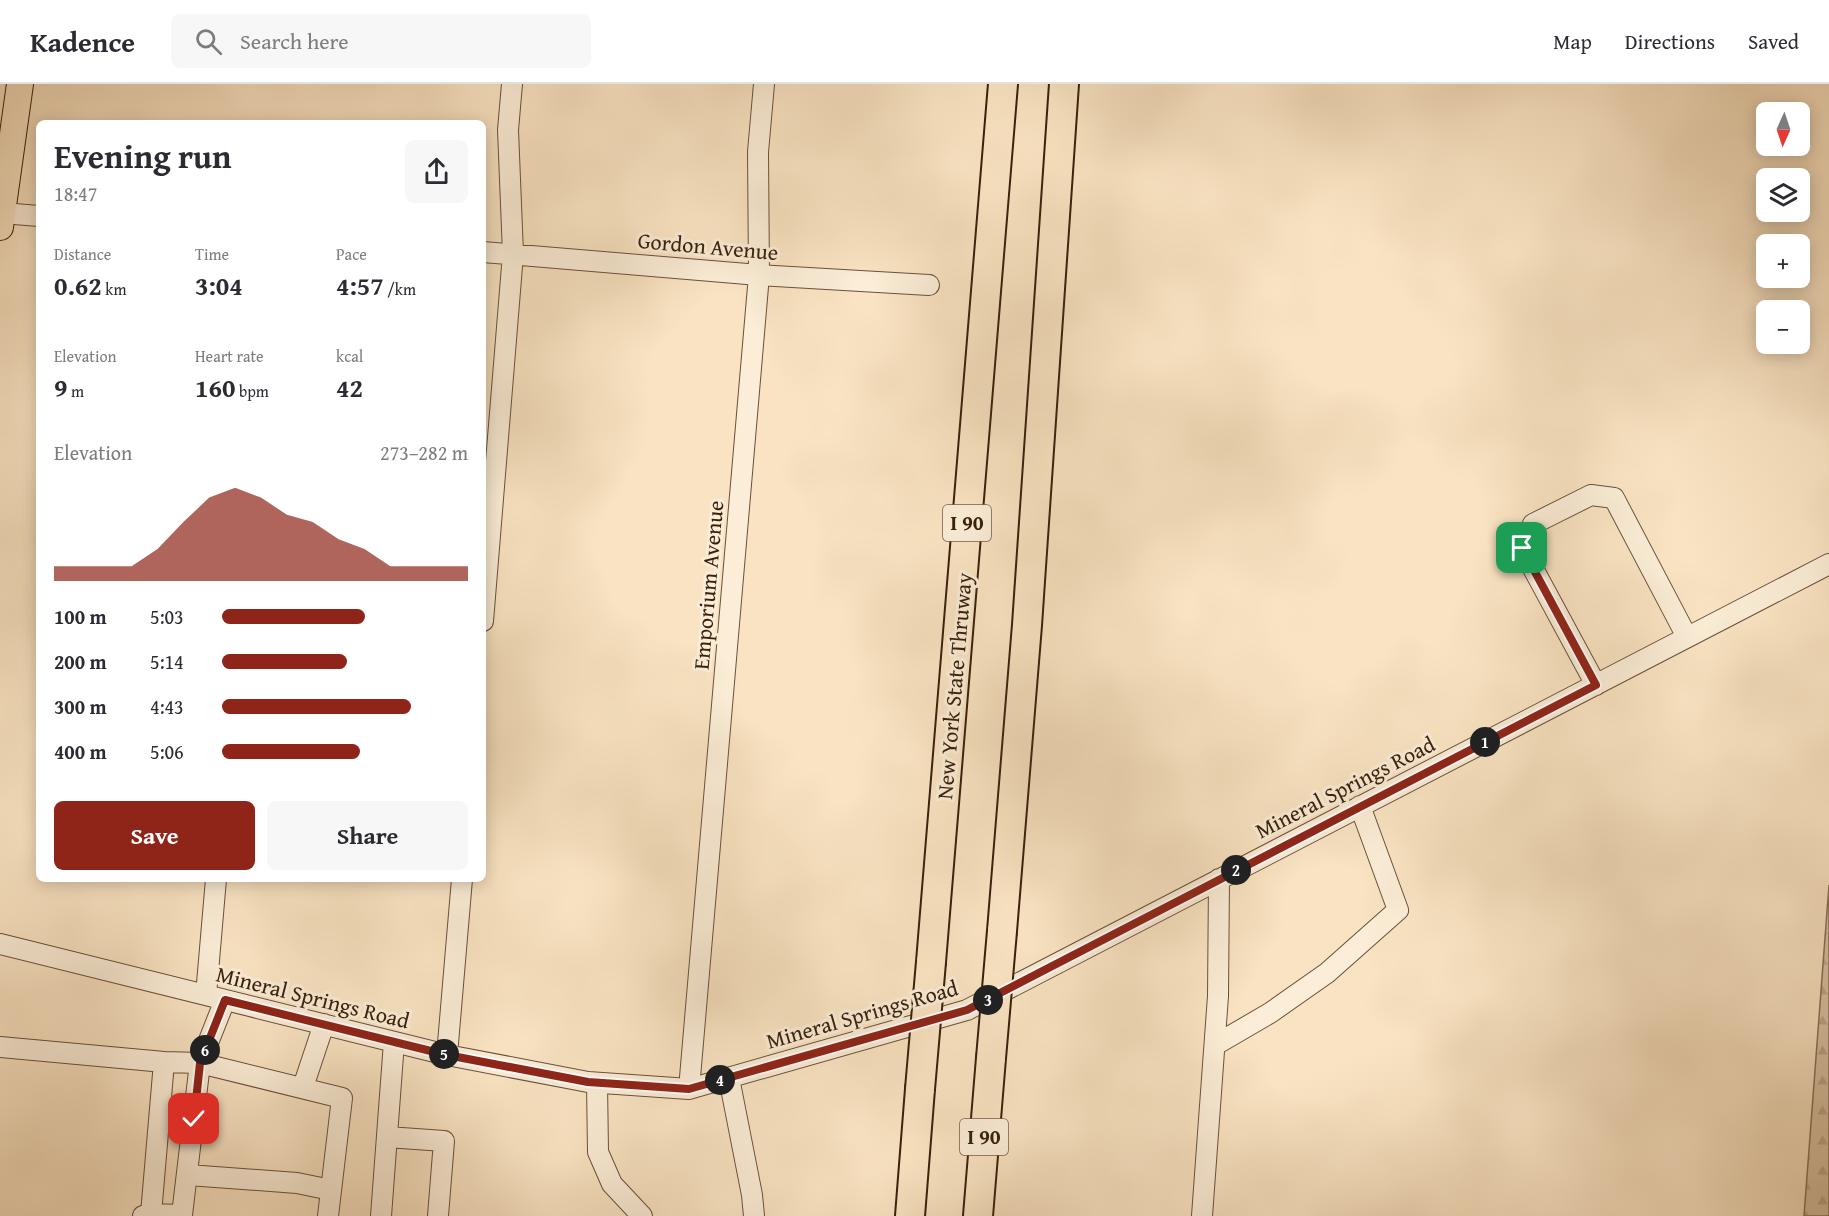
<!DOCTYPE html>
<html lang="en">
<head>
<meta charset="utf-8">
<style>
	body { margin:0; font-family:"Gentium Book Plus",serif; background:#f7f7f7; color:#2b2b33; height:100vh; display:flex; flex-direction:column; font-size:22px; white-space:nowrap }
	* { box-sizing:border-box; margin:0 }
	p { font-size:20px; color:#7c7c81 }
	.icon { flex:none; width:33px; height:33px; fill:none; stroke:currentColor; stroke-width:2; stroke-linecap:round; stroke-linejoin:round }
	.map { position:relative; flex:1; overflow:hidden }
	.panel { position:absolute; left:36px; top:36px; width:450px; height:762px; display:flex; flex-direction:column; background:#fff; border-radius:9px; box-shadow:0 3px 15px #0003 }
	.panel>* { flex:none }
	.needle { width:39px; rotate:183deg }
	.buttons { position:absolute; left:1756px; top:18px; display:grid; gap:12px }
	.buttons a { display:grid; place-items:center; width:54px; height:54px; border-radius:9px; background:#fff; box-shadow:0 3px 15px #0003; font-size:30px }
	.pin { position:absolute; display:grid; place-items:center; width:51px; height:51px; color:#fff; margin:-26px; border-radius:12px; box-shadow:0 3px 9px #0006 }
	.km { position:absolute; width:30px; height:30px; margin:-15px; border-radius:50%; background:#222; color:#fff; font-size:16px; line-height:30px; text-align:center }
	.round { display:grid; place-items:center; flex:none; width:63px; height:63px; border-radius:9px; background:#f7f7f7 }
	.head { display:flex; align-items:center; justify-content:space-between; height:102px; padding:0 18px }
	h1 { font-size:33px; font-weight:700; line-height:45px }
	.metrics { display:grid; grid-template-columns:repeat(3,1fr); gap:9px; height:102px; padding:6px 18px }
	.metrics div { display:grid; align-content:center }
	.metrics b { font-size:26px; font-weight:700 }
	.metrics small { font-size:16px; font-weight:400 }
	.metrics p { font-size:16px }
	.chart { height:168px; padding:12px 18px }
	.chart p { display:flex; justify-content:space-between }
	.chart svg { width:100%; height:108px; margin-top:6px; fill:#8f2418; opacity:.7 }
	.primary-button { display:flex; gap:12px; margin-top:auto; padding:12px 18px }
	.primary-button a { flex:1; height:69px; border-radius:9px; background:#8f2418; color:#fff; font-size:24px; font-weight:700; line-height:69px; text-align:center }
	.primary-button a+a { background:#f7f7f7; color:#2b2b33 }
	ul { padding:0 18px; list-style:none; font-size:20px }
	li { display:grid; grid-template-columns:96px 72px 1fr; align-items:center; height:45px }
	li i { height:15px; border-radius:8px; background:#8f2418 }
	header { display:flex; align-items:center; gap:36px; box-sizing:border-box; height:84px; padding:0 30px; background:#fff; border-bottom:2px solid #e1e1e2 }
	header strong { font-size:28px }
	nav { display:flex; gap:33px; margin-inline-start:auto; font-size:21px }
	.search { width:420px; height:54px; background:#f7f7f7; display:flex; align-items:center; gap:15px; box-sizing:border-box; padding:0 21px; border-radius:9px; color:#7c7c81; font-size:22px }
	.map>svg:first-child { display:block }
	.forest { fill:url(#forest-firs); stroke:#887058; stroke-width:1.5 }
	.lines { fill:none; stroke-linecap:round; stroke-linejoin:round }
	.minor-casing { stroke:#69503a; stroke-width:22 }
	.major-casing { stroke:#391f0c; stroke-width:28 }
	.highway-casing { stroke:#391f0c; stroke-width:32 }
	.minor { stroke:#fbedd7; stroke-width:20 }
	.major { stroke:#f9e3c2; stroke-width:26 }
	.highway { stroke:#f9e3c2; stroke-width:28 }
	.highway-bridge-casing { stroke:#391f0c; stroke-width:32; stroke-linecap:butt }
	.highway-bridge { stroke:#f9e3c2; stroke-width:28 }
	.route-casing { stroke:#fff; stroke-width:12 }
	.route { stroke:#8f2418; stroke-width:8 }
	.labels { text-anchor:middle; stroke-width:6; stroke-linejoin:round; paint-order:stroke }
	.shield { fill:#fbedd7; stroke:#735d49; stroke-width:1.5 }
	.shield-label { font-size:21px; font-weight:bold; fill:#391f0c }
	.street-label { font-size:22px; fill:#391f0c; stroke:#fbedd7 }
</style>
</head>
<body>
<header>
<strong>Kadence</strong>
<div class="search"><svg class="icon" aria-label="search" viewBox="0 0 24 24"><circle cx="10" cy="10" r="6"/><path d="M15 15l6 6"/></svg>Search here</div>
<nav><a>Map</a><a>Directions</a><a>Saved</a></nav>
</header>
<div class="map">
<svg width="1829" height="1132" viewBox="0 0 1829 1132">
	<defs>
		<pattern id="forest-firs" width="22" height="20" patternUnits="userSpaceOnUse" patternTransform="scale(1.5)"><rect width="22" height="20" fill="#d8c2a3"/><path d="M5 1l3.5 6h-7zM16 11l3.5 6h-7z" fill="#baa68b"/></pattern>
	</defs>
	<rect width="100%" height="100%" fill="#f9e3c2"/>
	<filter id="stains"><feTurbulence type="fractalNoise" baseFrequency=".00333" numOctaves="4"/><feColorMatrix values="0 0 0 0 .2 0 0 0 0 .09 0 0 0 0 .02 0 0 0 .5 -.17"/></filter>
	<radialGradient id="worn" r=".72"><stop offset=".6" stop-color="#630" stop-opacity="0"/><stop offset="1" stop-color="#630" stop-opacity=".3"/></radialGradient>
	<!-- forest -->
	<path class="forest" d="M1829 801V1132H1804Z"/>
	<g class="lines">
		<defs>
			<path id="minor" d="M2 129 39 132
				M483 168 759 191 929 201
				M483 537 513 170 508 46 512 0
				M1596 601 1522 464 1533 440 1591 411 1614 414 1687 553
				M0 860 447 971 588 998 689 1005 967 926 1829 480
				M206 911 216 795
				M1215 961 1270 929 1327 889 1398 826 1360 722
				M0 963 164 978 200 979 342 1014 328 1132
				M447 971 462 795
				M729 994 752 1111 754 1132
				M597 999 598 1068 612 1100 642 1132
				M303 1003 324 940
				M689 1005 759 191 758 68 764 0
				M387 1053 444 1057 438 1132
				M188 1091 297 1099 331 1106
				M151 1130 164 978
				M143 1132 151 1130 182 1131 200 979 225 916
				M381 1132 394 958
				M1202 1132 1218 912 1219 795"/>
			<path id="major" d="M0 143 20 0"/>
			<path id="highway" d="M1002 847 1027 541 1064 0
				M931 878 1003 0
				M910 1132 920 1005
				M978 1132 991 974"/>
		</defs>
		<!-- minor casing -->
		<use href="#minor" class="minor-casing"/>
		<!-- major casing -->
		<use href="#major" class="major-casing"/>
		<!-- highway casing -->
		<use href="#highway" class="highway-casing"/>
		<!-- minor -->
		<use href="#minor" class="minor"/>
		<!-- major -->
		<use href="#major" class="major"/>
		<!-- highway -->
		<use href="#highway" class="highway"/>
		<defs>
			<path id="highway-bridge" d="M991 974 1002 847
				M920 1005 931 878"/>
		</defs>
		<!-- highway-bridge casing -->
		<use href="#highway-bridge" class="highway-bridge-casing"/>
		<!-- highway-bridge -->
		<use href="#highway-bridge" class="highway-bridge"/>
	</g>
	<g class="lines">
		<defs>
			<path id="route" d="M194 1035 200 979 225 916 447 971 588 998 689 1005 967 926 1596 601 1522 464"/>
		</defs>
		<!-- route casing -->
		<use href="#route" class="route-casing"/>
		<!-- route -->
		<use href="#route" class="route"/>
	</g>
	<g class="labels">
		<!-- shield labels -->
		<g class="shield">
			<rect x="943" y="421" width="48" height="36" rx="4.5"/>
			<rect x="960" y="1035" width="48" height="36" rx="4.5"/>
		</g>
		<g class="shield-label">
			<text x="967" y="446">I 90</text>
			<text x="984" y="1060">I 90</text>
		</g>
		<!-- street labels -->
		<g class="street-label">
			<text transform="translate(708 162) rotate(5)" y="8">Gordon Avenue</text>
			<text transform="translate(708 501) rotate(-85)" y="8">Emporium Avenue</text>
			<text transform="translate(954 602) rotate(-85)" y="8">New York State Thruway</text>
			<text transform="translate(1345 703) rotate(-27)" y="8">Mineral Springs Road</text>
			<text transform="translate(313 913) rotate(14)" y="8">Mineral Springs Road</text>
			<text transform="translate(862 930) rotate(-16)" y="8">Mineral Springs Road</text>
		</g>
	</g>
	<rect width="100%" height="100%" filter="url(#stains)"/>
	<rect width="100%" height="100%" fill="url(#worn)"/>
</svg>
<div class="buttons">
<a><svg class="needle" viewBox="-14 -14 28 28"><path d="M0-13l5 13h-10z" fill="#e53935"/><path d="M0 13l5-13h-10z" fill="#7c7c81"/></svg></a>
<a><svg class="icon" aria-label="layers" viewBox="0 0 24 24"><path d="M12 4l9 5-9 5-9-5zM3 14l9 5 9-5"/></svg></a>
<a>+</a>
<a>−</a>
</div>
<div class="pin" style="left:1522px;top:464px;background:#1e9e55"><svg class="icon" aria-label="arrive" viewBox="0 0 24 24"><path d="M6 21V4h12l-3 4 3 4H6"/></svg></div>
<div class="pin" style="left:194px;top:1035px;background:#d93025"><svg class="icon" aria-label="check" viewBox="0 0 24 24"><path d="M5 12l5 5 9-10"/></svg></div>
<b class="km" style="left:1485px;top:658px">1</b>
<b class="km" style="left:1236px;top:786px">2</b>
<b class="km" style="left:988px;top:916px">3</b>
<b class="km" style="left:720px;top:996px">4</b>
<b class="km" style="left:444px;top:970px">5</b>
<b class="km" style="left:205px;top:966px">6</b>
<section class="panel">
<div class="head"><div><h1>Evening run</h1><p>18:47</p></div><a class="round"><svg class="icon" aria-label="share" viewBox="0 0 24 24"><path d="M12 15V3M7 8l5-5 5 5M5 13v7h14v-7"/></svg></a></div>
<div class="metrics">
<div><p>Distance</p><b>0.62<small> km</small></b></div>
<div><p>Time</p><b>3:04</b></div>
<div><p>Pace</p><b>4:57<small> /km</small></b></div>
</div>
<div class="metrics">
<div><p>Elevation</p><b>9<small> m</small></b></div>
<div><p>Heart rate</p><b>160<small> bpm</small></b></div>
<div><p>kcal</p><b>42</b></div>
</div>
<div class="chart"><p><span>Elevation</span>273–282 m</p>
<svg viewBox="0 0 160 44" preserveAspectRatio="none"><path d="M0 44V38L10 38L20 38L30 38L40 31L50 20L60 10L70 6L80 10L90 17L100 20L110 27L120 31L130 38L140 38L150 38L160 38V44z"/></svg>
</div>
<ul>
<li><b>100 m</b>5:03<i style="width:58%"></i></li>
<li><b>200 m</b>5:14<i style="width:51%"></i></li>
<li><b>300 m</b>4:43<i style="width:77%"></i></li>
<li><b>400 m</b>5:06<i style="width:56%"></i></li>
</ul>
<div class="primary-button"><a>Save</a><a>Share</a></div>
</section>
</div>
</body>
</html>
